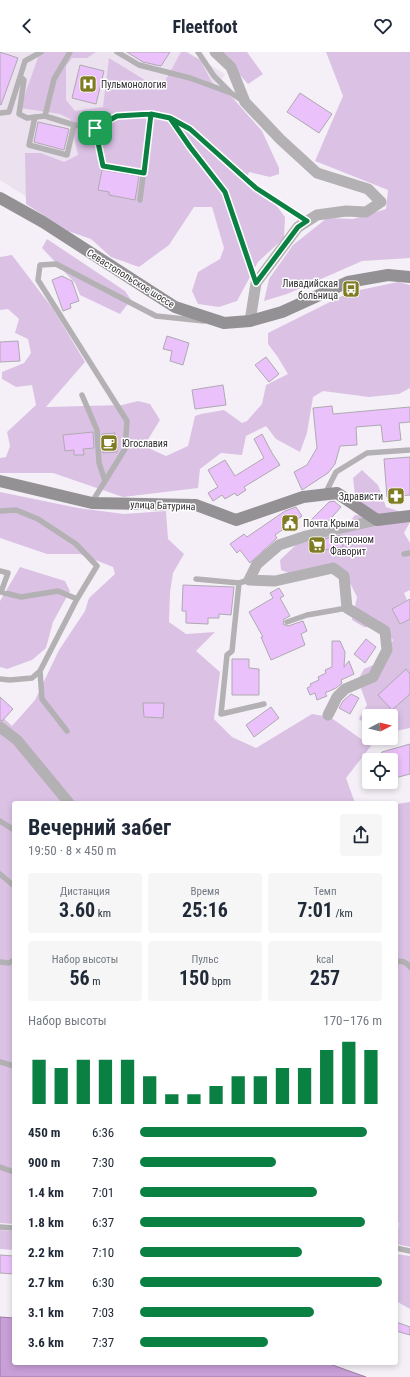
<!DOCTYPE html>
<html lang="ru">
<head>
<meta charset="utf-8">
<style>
	body { margin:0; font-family:"Roboto Condensed",sans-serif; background:#f6f6f7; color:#1f2937; height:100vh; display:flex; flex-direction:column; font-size:15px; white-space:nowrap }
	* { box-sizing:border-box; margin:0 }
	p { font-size:13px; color:#747a83 }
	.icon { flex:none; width:22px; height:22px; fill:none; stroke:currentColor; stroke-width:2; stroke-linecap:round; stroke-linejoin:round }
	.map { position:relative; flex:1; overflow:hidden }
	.side { position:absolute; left:12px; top:749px; width:386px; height:564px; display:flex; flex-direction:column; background:#fff; border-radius:4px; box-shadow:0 2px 6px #0003 }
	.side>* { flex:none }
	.needle { width:26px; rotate:83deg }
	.tools { position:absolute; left:362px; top:657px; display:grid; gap:8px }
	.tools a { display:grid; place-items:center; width:36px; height:36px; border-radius:4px; background:#fff; box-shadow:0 2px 6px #0003; font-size:20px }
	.pin { position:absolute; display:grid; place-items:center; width:34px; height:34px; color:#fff; margin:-17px; border-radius:8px; box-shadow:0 2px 6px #0006 }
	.round { display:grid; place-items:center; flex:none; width:42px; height:42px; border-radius:4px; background:#f6f6f7 }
	.summary { display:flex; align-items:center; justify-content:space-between; height:68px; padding:0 16px }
	h1 { font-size:22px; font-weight:700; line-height:30px }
	.stats { display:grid; grid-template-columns:repeat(3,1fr); gap:6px; height:68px; padding:4px 16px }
	.stats div { display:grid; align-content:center; border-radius:4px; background:#f6f6f7; text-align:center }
	.stats b { font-size:20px; font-weight:700 }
	.stats small { font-size:11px; font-weight:400 }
	.stats p { font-size:11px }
	.chart { height:112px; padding:8px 16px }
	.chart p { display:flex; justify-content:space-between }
	.chart svg { width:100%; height:72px; margin-top:4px; stroke:#0b8043; stroke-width:6 }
	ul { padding:0 16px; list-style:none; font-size:13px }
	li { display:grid; grid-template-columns:64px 48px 1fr; align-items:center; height:30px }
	li i { height:10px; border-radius:5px; background:#0b8043 }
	header { display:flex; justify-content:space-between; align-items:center; height:52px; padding:0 16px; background:#fff; font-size:18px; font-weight:700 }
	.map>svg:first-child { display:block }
	.built { fill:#ebe1ef }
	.green { fill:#dbc2e5; fill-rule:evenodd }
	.water { fill:#c89fd7; stroke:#9a7da5 }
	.building { fill:#ebc1fb; stroke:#aea9b0 }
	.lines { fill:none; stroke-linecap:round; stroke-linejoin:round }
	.lane { stroke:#b3b1b3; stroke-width:5.5 }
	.street { stroke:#b3b1b3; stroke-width:11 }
	.secondary { stroke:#949195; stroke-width:12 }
	.route-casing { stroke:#fff; stroke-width:8 }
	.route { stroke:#0b8043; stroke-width:5 }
	.labels { text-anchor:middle; stroke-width:3; stroke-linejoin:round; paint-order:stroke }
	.poi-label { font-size:10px; fill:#2f2d30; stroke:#fff; text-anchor:start }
	.street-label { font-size:10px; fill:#2f2d30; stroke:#fff }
</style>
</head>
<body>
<header><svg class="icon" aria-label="back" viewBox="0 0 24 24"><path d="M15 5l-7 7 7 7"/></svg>Fleetfoot<svg class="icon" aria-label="heart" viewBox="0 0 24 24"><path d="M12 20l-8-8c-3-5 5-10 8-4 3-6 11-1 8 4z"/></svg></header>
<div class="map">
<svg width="410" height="1325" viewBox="0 0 410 1325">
	<rect width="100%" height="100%" fill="#f5f0f7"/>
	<!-- built -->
	<path class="built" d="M0 0H188L225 22 117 202 0 128Z"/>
	<!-- green -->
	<path class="green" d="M40 0H96L87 6H72L66 14V48L75 59 103 55 109 6 153 33 165 29 181 0H186L200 8 213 32 231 44 262 79 279 116V122L270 125 249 120 248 123 253 138 270 145 285 165 284 186 258 210 237 249 219 255 198 252 192 239 198 220 220 207 224 196 212 155H194L169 193 139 215 111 205 91 187 68 179 26 152 25 101H41L64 110 78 103 70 67 60 62 20 56ZM102 117 114 120 115 117 140 122 135 148 109 143V140L99 138Z
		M219 0H247L263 22 248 32Z
		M326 0H410V206L362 209 287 242 264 249 269 227 293 193 327 166 353 167 386 157 388 138 315 109 343 44Z
		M47 187 125 239 131 248 120 262 80 243 75 231 42 196Z
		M12 203 53 257 85 310 46 355 122 353 138 349 150 352 160 368 144 394 166 404 188 394 195 364 201 362 224 358 242 371 247 369 262 352 266 333 288 322 277 304 268 292V281L350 240 398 230 410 233V336L399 342 369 345 323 339 313 345 307 381 300 400 276 387 266 374 246 384 242 403 221 401 200 417 198 436 123 445 53 421H0V406L6 405 10 394 7 380 36 353 32 333 16 335 2 327V320L24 311 31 301 28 287 15 281 19 267 8 257 0 258V205ZM93 380 94 396 83 397 84 403H74V398L65 399 63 383Z
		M362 418 378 433 386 455 410 463V470L404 481 410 491V538L404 541 407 548 392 557 400 572 410 567V676L391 680V664H369V674L359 667 367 653 358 628 364 617 382 609 393 588 382 576 364 575 352 568 357 545 343 517 296 524 281 518 280 508 298 491 340 482 355 463 371 464 355 443 353 426Z
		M0 440 78 456 124 462 166 459 168 487 184 502 173 521 170 540 169 570 186 582 215 580 196 599 220 620 214 667 232 685 256 696 312 662 330 665 371 694 346 726 355 751H14V1172L0 1171V663L12 674 35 648 59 598 85 559 89 546 115 522 113 515 80 502H47L0 486Z
		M20 515 65 529 70 539 53 570 46 596 32 608 7 617 0 615V549Z
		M410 750V1195L396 1192 399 1171 396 1170V752Z
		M0 1178 14 1179V1198L0 1197Z
		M396 1202 410 1204V1257L396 1249Z"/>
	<!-- water -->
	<path class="water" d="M0 1265 14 1266V1311H327L366 1325H0Z"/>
	<!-- building -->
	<path class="building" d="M0 0 18 6 1 53 0 52Z
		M127 0H170L161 14 143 10Z
		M80 13 104 19 96 52 72 46Z
		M300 41 332 62 319 81 287 60Z
		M38 70 69 77 64 98 34 90Z
		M102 118 139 124 135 148 109 143V140L98 138Z
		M62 224 72 229 79 249 70 252 71 256 63 259 52 228Z
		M167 284 189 291 183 313 170 309 172 299 163 297Z
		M18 289 20 309 0 310V290Z
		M266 305 279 322 269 330 255 313Z
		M223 333 226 353 195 357 192 338Z
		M332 354 333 362 410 355V370L399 371 401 388 383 390 381 373 356 375 357 393 340 394 335 412 328 421 302 438 294 420 307 413 317 396 313 356Z
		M93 380 94 396 83 397 84 403H74V398L65 399 63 383Z
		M115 381 117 400 103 401 102 382Z
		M262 382 272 401 280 413 244 435 246 438 237 444 235 441 225 447 222 443 213 449 208 441 218 435 208 418 225 408 235 424 264 406 254 387Z
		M410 405V443L387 445 384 407Z
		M334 449 341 455 325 473 317 474 311 468 329 450Z
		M296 455 302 464 275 483 277 486 250 511 240 498 237 501 230 492 244 482 247 485 285 459Z
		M341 483 343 495 310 500 308 491Z
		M183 533 234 535 231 563 219 562V566H208V572L186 571V559H182Z
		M279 536 284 544 280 546 290 564 284 567 283 572 288 574 303 569 307 579 301 582 305 593 271 608 261 585H263L249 560 273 546 270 541Z
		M410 547V567L400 572 392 557Z
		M366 587 376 595 365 611 354 602Z
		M332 589H340L345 600 344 615 349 609 354 622 341 628 342 631 336 636 325 641 327 644 317 648 315 641 310 643 307 636 311 634 310 632 319 628 318 625 326 621 325 618 332 615Z
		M232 607H249V616L259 617V643H232Z
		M406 617 410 622V642L392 658 378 643Z
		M351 642 359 646 350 662 339 656 343 649Z
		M0 645 13 657 2 669 0 668Z
		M143 651H164L163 666 144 665Z
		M271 655 279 666 254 685 246 673Z
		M410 692V722L391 727V708H377L382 700Z
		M0 1203 14 1204V1222L0 1221Z
		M396 1270 410 1275V1283L396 1279Z"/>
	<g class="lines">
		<!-- lane -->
		<path class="lane" d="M117 0 139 13 190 26 231 41
			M198 0 214 24 231 41 243 49
			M20 25 24 28 19 62 27 66 45 64 54 27 70 0
			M0 61 9 60 25 9 41 0
			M35 65 29 93 67 103 74 73 45 64
			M172 68 190 95 225 140 256 230
			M74 73 95 76 117 65 151 62 170 66 190 77 256 136 307 169
			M95 76 103 114 144 121
			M140 148 151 62
			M82 343 97 378 99 411 105 429
			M325 442 336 420 367 401 410 398
			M92 450 125 397 127 369 38 228 40 213 56 212 156 264 204 269
			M0 459 16 458 38 467 76 492 97 514 77 547 40 619 32 626 10 628 0 627
			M404 502 410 501
			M0 519 8 521 1 540 21 545 58 539 77 547
			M196 527 239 531 249 528
			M239 531 232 599 227 603 221 662 264 652
			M287 570 307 563 347 556
			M40 619 42 647 67 679
			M0 769 14 778
			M0 822 14 834
			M0 910 9 911 14 908
			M396 910C402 908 406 910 410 915
			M0 1010 14 1014
			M0 1115 14 1120
			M0 1175 14 1176
			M396 1196 410 1199"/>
		<!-- street -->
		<path class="street" d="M215 0 231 15 245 50 280 87 317 121 368 137 381 150 366 160 346 159 317 163 298 175 256 231 250 269
			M328 663 337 645 345 637 373 625 387 598 385 579 347 556 344 524 333 516 275 529 249 528 257 512 279 493 306 484 377 468
			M0 675 17 688 69 751"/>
		<!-- secondary -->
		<path class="secondary" d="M0 146 43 170 175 255 224 271 250 269 282 260 348 230 388 223 410 225
			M0 429 92 451 196 453 236 468 303 445 337 441 377 468 410 464"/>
	</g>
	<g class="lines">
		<defs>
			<path id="route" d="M95 76 117 64 151 62 170 66 190 95 225 140 256 231 298 175 307 169 256 136 190 77 170 66 151 62 144 121 103 114 95 76"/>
		</defs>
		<!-- route casing -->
		<use href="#route" class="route-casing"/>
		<!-- route -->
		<use href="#route" class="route"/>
	</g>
	<!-- icons -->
	<defs>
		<symbol id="hospital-square" viewBox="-11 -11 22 22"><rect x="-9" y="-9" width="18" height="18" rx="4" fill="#807c23" stroke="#fff"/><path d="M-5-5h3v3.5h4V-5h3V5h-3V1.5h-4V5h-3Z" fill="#fff"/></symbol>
		<symbol id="bus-square" viewBox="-11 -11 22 22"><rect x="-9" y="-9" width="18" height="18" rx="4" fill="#807c23" stroke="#fff"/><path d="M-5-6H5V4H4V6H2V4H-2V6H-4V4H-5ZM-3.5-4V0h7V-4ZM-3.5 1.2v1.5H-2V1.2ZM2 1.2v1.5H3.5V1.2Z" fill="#fff"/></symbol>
		<symbol id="cafe-square" viewBox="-11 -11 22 22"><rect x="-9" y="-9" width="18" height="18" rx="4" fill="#807c23" stroke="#fff"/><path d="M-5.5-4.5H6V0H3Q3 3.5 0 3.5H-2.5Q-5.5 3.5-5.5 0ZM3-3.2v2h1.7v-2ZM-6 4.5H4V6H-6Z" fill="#fff"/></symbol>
		<symbol id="pharmacy-square" viewBox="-11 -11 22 22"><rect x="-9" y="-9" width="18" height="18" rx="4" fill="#807c23" stroke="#fff"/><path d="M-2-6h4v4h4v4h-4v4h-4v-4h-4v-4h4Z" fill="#fff"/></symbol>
		<symbol id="civic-square" viewBox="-11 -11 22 22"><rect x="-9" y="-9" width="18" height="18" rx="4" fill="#807c23" stroke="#fff"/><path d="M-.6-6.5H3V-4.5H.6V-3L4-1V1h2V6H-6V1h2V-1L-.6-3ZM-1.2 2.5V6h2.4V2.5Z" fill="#fff"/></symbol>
		<symbol id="supermarket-square" viewBox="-11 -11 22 22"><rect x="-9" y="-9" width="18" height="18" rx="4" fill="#807c23" stroke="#fff"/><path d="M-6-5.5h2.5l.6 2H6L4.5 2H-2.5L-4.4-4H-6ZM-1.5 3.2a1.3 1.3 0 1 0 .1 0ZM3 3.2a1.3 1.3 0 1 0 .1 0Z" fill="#fff"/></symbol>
	</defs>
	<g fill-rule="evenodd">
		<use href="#hospital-square" x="78" y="22" width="20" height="20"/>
		<use href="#bus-square" x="341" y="227" width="20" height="20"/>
		<use href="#cafe-square" x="99" y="381" width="20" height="20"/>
		<use href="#pharmacy-square" x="386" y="434" width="20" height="20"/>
		<use href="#civic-square" x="280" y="461" width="20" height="20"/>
		<use href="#supermarket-square" x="307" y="483" width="20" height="20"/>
	</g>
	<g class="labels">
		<!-- poi labels -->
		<g class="poi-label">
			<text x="101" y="36">Пульмонология</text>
			<text x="338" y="235" text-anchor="end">Ливадийская<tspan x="338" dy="12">больница</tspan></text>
			<text x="122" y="395">Югославия</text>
			<text x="383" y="448" text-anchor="end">Здрависти</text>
			<text x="303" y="475">Почта Крыма</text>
			<text x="330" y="491">Гастроном<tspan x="330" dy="12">Фаворит</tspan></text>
		</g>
		<!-- street labels -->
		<g class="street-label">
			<text transform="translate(131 226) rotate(32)" y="4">Севастопольское шоссе</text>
			<text transform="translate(163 453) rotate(2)" y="4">улица Батурина</text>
		</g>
	</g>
</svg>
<div class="tools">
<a><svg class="needle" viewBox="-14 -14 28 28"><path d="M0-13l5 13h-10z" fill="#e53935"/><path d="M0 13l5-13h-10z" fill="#747a83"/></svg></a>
<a><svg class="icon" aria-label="locate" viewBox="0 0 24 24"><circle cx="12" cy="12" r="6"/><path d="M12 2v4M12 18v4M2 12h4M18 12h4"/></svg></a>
</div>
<div class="pin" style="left:95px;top:76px;background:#1e9e55"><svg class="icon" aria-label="arrive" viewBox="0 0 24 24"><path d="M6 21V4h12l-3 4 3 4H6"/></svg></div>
<section class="side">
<div class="summary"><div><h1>Вечерний забег</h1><p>19:50 · 8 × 450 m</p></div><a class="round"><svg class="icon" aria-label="share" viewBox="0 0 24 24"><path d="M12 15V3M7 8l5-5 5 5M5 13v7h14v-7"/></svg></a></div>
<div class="stats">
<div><p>Дистанция</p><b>3.60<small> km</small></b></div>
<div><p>Время</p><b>25:16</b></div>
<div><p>Темп</p><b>7:01<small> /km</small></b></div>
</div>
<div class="stats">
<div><p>Набор высоты</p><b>56<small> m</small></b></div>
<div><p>Пульс</p><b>150<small> bpm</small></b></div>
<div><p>kcal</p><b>257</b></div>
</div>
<div class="chart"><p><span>Набор высоты</span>170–176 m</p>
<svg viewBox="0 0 160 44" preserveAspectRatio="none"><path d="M5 44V17M15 44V22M25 44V17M35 44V17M45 44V17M55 44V27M65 44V38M75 44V38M85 44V33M95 44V27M105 44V27M115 44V22M125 44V22M135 44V11M145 44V6M155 44V11"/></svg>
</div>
<ul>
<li><b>450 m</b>6:36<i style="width:94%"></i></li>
<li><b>900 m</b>7:30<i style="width:56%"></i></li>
<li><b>1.4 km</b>7:01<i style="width:73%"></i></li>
<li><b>1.8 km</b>6:37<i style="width:93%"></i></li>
<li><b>2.2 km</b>7:10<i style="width:67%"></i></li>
<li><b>2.7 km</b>6:30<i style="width:100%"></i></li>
<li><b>3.1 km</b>7:03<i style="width:72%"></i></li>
<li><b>3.6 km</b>7:37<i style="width:53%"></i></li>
</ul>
</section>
</div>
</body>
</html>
